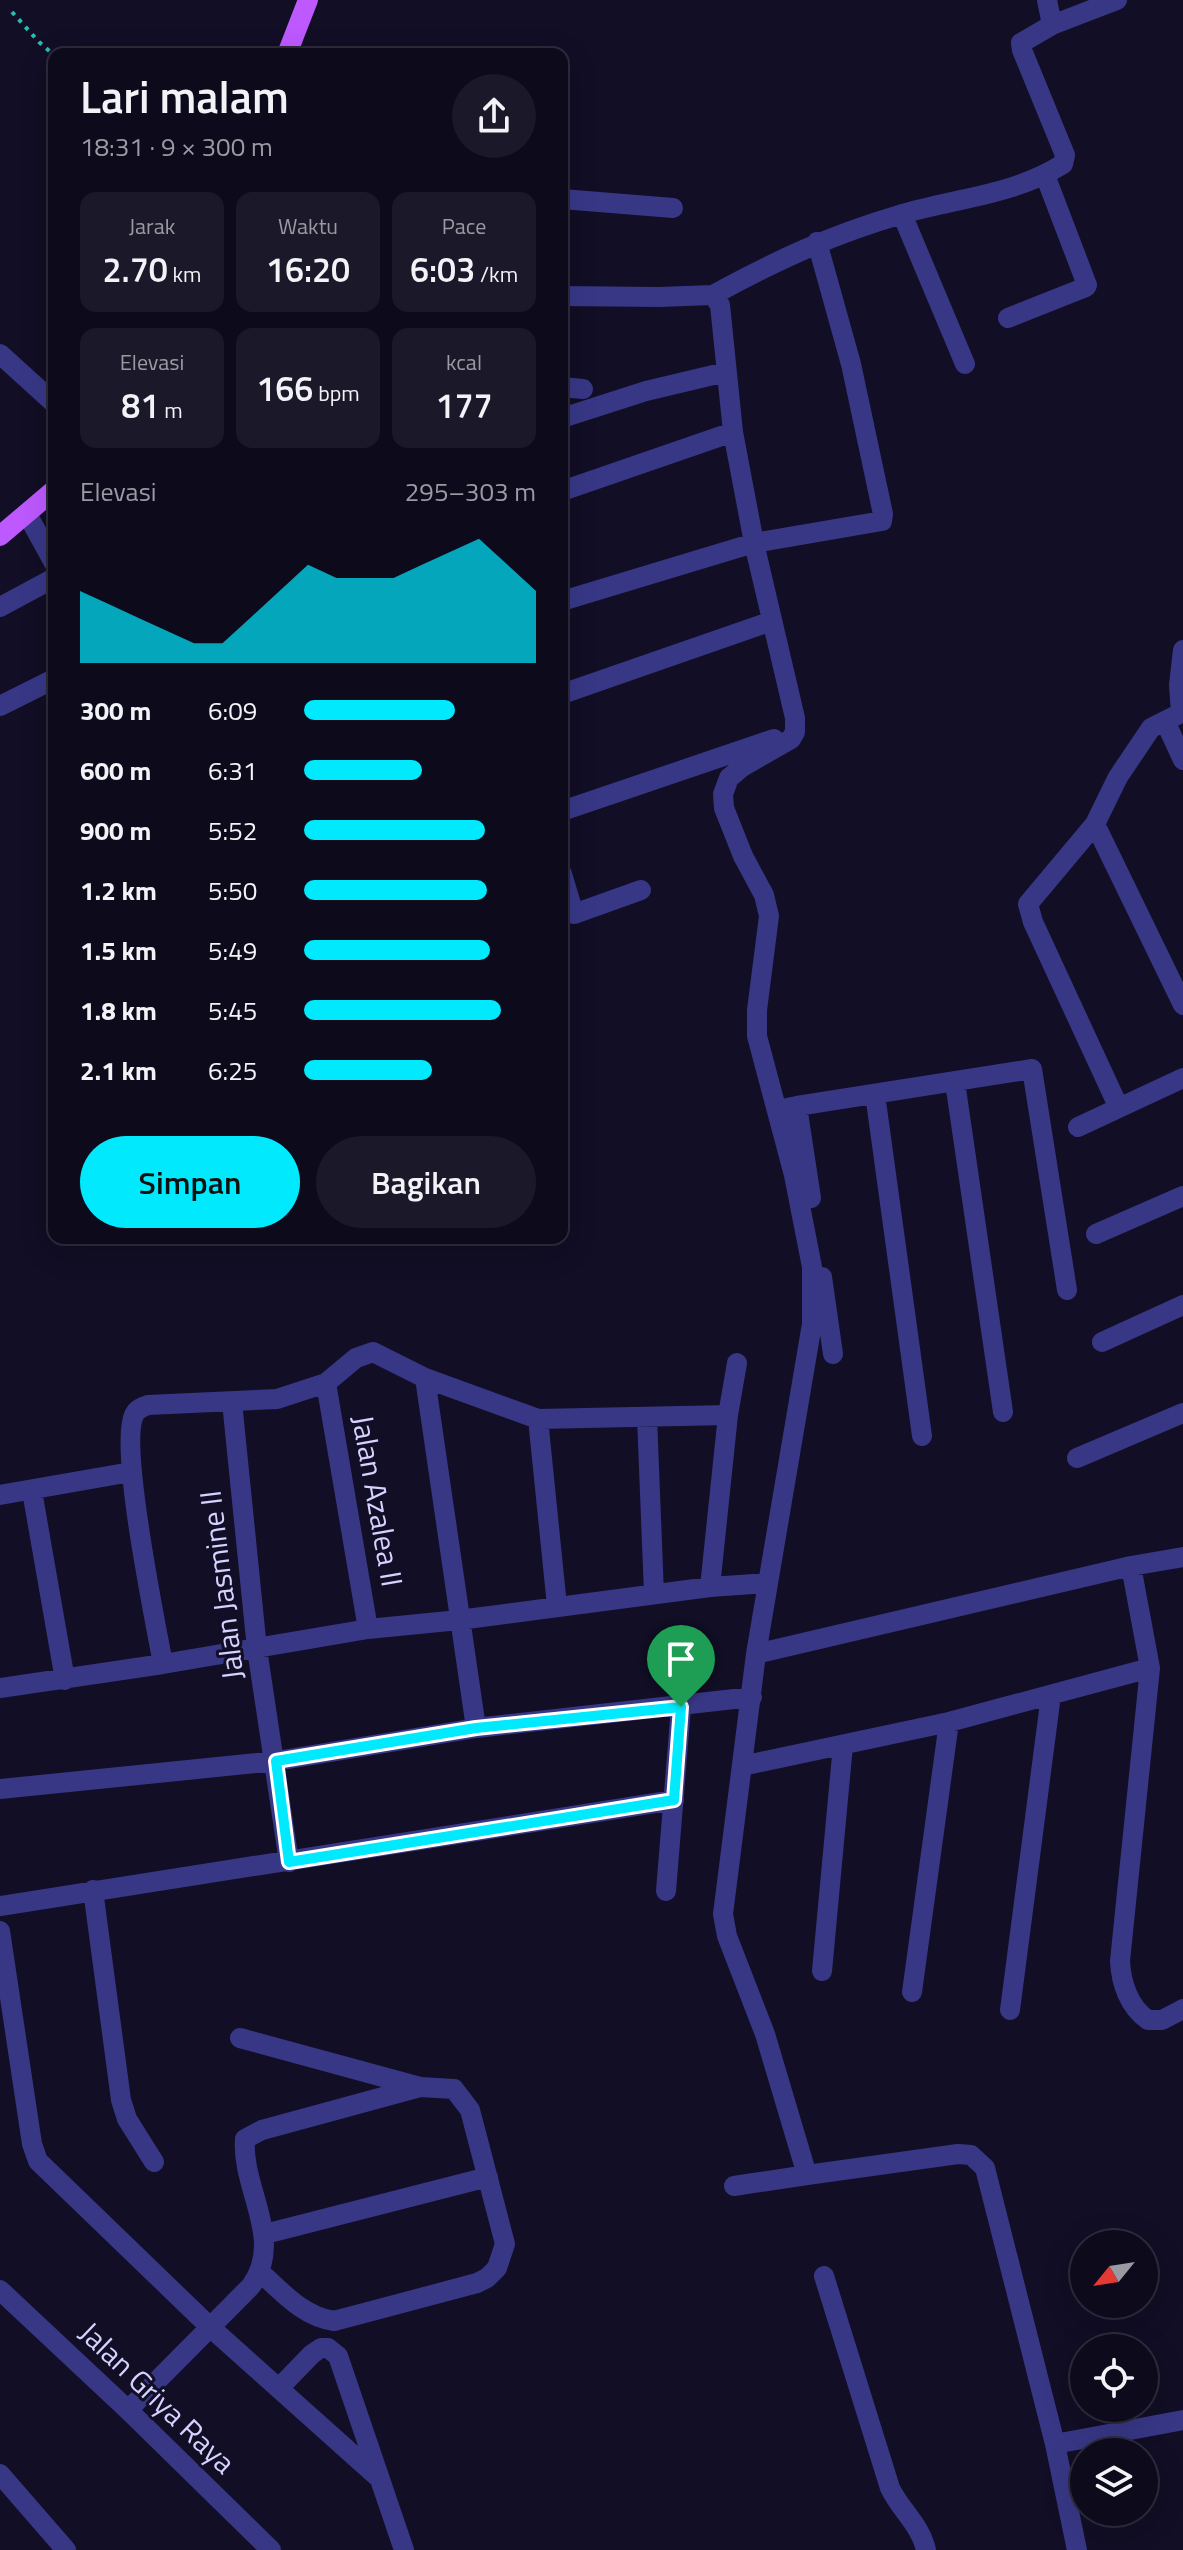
<!DOCTYPE html>
<html lang="id">
<head>
<meta charset="utf-8">
<style>
	body { margin:0; font-family:"Titillium Web",sans-serif; background:#1b1829; color:#f1f3f6; height:100vh; display:flex; flex-direction:column; font-size:30px; white-space:nowrap }
	* { box-sizing:border-box; margin:0 }
	p { font-size:26px; color:#9a9aa3 }
	.icon { flex:none; width:44px; height:44px; fill:none; stroke:currentColor; stroke-width:2; stroke-linecap:round; stroke-linejoin:round }
	.map { position:relative; flex:1; overflow:hidden }
	.sheet { position:absolute; left:48px; top:48px; width:520px; height:1196px; display:flex; flex-direction:column; background:#0d0a1c; border-radius:16px; box-shadow:0 8px 32px #0002,0 0 0 2px #2d2b3b }
	.sheet>* { flex:none }
	.needle { width:52px; rotate:240deg }
	.fabs { position:absolute; left:1070px; top:2230px; display:grid; gap:16px }
	.fabs a { display:grid; place-items:center; width:88px; height:88px; border-radius:50%; background:#0d0a1c; box-shadow:0 8px 32px #0002,0 0 0 2px #2d2b3b; font-size:40px }
	.pin { position:absolute; display:grid; place-items:center; width:68px; height:68px; color:#fff; margin:-82px -34px; border-radius:50% 50% 50% 0; rotate:-45deg; box-shadow:0 0 8px #0007 }
	.pin .icon { rotate:45deg }
	.round { display:grid; place-items:center; flex:none; width:84px; height:84px; border-radius:42px; background:#1b1829 }
	.summary { display:flex; align-items:center; justify-content:space-between; height:136px; padding:0 32px }
	h1 { font-size:44px; font-weight:600; line-height:60px }
	.figures { display:grid; grid-template-columns:repeat(3,1fr); gap:12px; height:136px; padding:8px 32px }
	.figures div { display:grid; align-content:center; border-radius:16px; background:#1b1829; text-align:center }
	.figures b { font-size:34px; font-weight:600 }
	.figures small { font-size:22px; font-weight:400 }
	.figures p { font-size:22px }
	.chart { height:224px; padding:16px 32px }
	.chart p { display:flex; justify-content:space-between }
	.chart svg { width:100%; height:144px; margin-top:8px; fill:#00e9fd; opacity:.7 }
	.action { display:flex; gap:16px; margin-top:auto; padding:16px 32px }
	.action a { flex:1; height:92px; border-radius:48px; background:#00e9fd; color:#111; font-size:32px; font-weight:600; line-height:92px; text-align:center }
	.action a+a { background:#1b1829; color:#f1f3f6 }
	ul { padding:0 32px; list-style:none; font-size:26px }
	li { display:grid; grid-template-columns:128px 96px 1fr; align-items:center; height:60px }
	li i { height:20px; border-radius:10px; background:#00e9fd }
	.map>svg:first-child { display:block }
	.lines { fill:none; stroke-linecap:round; stroke-linejoin:round }
	.path { stroke:#29bcaf; stroke-width:4; stroke-dasharray:4 6; stroke-linecap:butt }
	.minor { stroke:#383786; stroke-width:20 }
	.major { stroke:#bd59ff; stroke-width:20 }
	.route-casing { stroke:#fff; stroke-width:16 }
	.route { stroke:#00e9fd; stroke-width:10 }
	.labels { text-anchor:middle; stroke-width:6; stroke-linejoin:round; paint-order:stroke }
	.street-label { font-size:30px; fill:#d6d2ff; stroke:#110e25 }
</style>
</head>
<body>
<div class="map">
<svg width="1183" height="2550" viewBox="0 0 1183 2550">
	<rect width="100%" height="100%" fill="#110e25"/>
	<g class="lines">
		<!-- path -->
		<path class="path" d="M12 12 39 42 54 55"/>
		<!-- minor -->
		<path class="minor" d="M1047 0 1052 25
			M562 199 673 208
			M902 214 965 364
			M713 295C775 261 831 235 899 215 955 198 1012 196 1063 164L1065 155 1022 50 1021 43 1052 25 1117 0
			M562 296 659 297 713 295 720 305 733 432 754 543 795 718V732L791 739 742 767 729 778 723 794 724 808 743 856 764 895 769 916 757 1010V1036L794 1175 812 1267V1324L756 1654 723 1914 727 1936 765 2034 807 2175 958 2154 971 2155 985 2168 1055 2444 1077 2550
			M1008 318 1086 287 1087 285 1045 175
			M0 354 54 403
			M562 387 583 389
			M562 418 646 391 726 372
			M562 491 733 432
			M27 514 54 563
			M562 601 754 543 882 521 883 514 851 364 817 242
			M0 607 54 578
			M562 694 772 621
			M0 706 54 679
			M1165 721 1183 760
			M562 811 774 739
			M1095 824 1183 1005
			M562 874 574 914 641 890
			M955 1082 1003 1412
			M875 1094 922 1436
			M797 1106 1032 1069 1067 1290
			M787 1108 797 1106 811 1198
			M1119 1108 1033 922 1028 904 1095 824 1118 777 1151 728 1181 713 1179 685 1183 650
			M1078 1127 1183 1078
			M1096 1234 1183 1196
			M822 1277 833 1354
			M1102 1342 1183 1305
			M425 1378 476 1728
			M326 1383 368 1629
			M232 1402 257 1649 289 1862
			M647 1417 654 1594
			M538 1419 557 1606
			M1077 1458 1183 1413
			M32 1491 65 1680
			M0 1495 131 1472
			M1131 1566 1150 1668 1120 1961C1121 1983 1129 2007 1148 2020H1162L1183 2009
			M710 1587 728 1415 737 1363
			M756 1654 1131 1566 1183 1557
			M163 1664C155 1620 119 1447 134 1415 137 1409 142 1407 148 1405L277 1399 326 1383 356 1358 373 1352 425 1378 538 1419 728 1415
			M0 1688 163 1664 368 1629 459 1620 710 1587 768 1583
			M742 1766 949 1722 1150 1668
			M0 1789 276 1761 476 1728 752 1697
			M93 1890 121 2100 127 2119 154 2162
			M666 1891 681 1707
			M0 1906 674 1800
			M0 1931 32 2144 38 2161 210 2327 380 2479
			M822 1971 843 1745
			M912 1992 949 1722
			M1010 2010 1051 1695
			M240 2038 420 2087
			M734 2186 807 2175
			M265 2234 488 2177
			M824 2276 890 2488C901 2511 920 2524 926 2550
			M0 2290 128 2410 271 2550
			M280 2387 312 2354 321 2348H328L338 2356 404 2550
			M128 2410 251 2286C285 2239 241 2189 245 2139L262 2130 420 2087 454 2089 470 2110 505 2244 497 2268 487 2278 477 2283 334 2321C304 2317 283 2293 261 2273
			M1055 2444 1183 2420
			M0 2474 66 2550"/>
		<!-- major -->
		<path class="major" d="M287 54 308 0
			M0 536 54 490"/>
	</g>
	<g class="lines">
		<defs>
			<path id="route" d="M681 1707 674 1800 289 1862 276 1761 476 1728Z"/>
		</defs>
		<!-- route casing -->
		<use href="#route" class="route-casing"/>
		<!-- route -->
		<use href="#route" class="route"/>
	</g>
	<g class="labels">
		<!-- street labels -->
		<g class="street-label">
			<text transform="translate(377 1501) rotate(80)" y="10">Jalan Azalea II</text>
			<text transform="translate(222 1585) rotate(-97)" y="10">Jalan Jasmine II</text>
			<text transform="translate(157 2398) rotate(44)" y="10">Jalan Griya Raya</text>
		</g>
	</g>
</svg>
<div class="fabs">
<a><svg class="needle" viewBox="-14 -14 28 28"><path d="M0-13l5 13h-10z" fill="#e53935"/><path d="M0 13l5-13h-10z" fill="#9a9aa3"/></svg></a>
<a><svg class="icon" aria-label="locate" viewBox="0 0 24 24"><circle cx="12" cy="12" r="6"/><path d="M12 2v4M12 18v4M2 12h4M18 12h4"/></svg></a>
<a><svg class="icon" aria-label="layers" viewBox="0 0 24 24"><path d="M12 4l9 5-9 5-9-5zM3 14l9 5 9-5"/></svg></a>
</div>
<div class="pin" style="left:681px;top:1707px;background:#1e9e55"><svg class="icon" aria-label="arrive" viewBox="0 0 24 24"><path d="M6 21V4h12l-3 4 3 4H6"/></svg></div>
<section class="sheet">
<div class="summary"><div><h1>Lari malam</h1><p>18:31 · 9 × 300 m</p></div><a class="round"><svg class="icon" aria-label="share" viewBox="0 0 24 24"><path d="M12 15V3M7 8l5-5 5 5M5 13v7h14v-7"/></svg></a></div>
<div class="figures">
<div><p>Jarak</p><b>2.70<small> km</small></b></div>
<div><p>Waktu</p><b>16:20</b></div>
<div><p>Pace</p><b>6:03<small> /km</small></b></div>
</div>
<div class="figures">
<div><p>Elevasi</p><b>81<small> m</small></b></div>
<div><b>166<small> bpm</small></b></div>
<div><p>kcal</p><b>177</b></div>
</div>
<div class="chart"><p><span>Elevasi</span>295–303 m</p>
<svg viewBox="0 0 160 44" preserveAspectRatio="none"><path d="M0 44V22L10 26L20 30L30 34L40 38L50 38L60 30L70 22L80 14L90 18L100 18L110 18L120 14L130 10L140 6L150 14L160 22V44z"/></svg>
</div>
<ul>
<li><b>300 m</b>6:09<i style="width:65%"></i></li>
<li><b>600 m</b>6:31<i style="width:51%"></i></li>
<li><b>900 m</b>5:52<i style="width:78%"></i></li>
<li><b>1.2 km</b>5:50<i style="width:79%"></i></li>
<li><b>1.5 km</b>5:49<i style="width:80%"></i></li>
<li><b>1.8 km</b>5:45<i style="width:85%"></i></li>
<li><b>2.1 km</b>6:25<i style="width:55%"></i></li>
</ul>
<div class="action"><a>Simpan</a><a>Bagikan</a></div>
</section>
</div>
</body>
</html>
